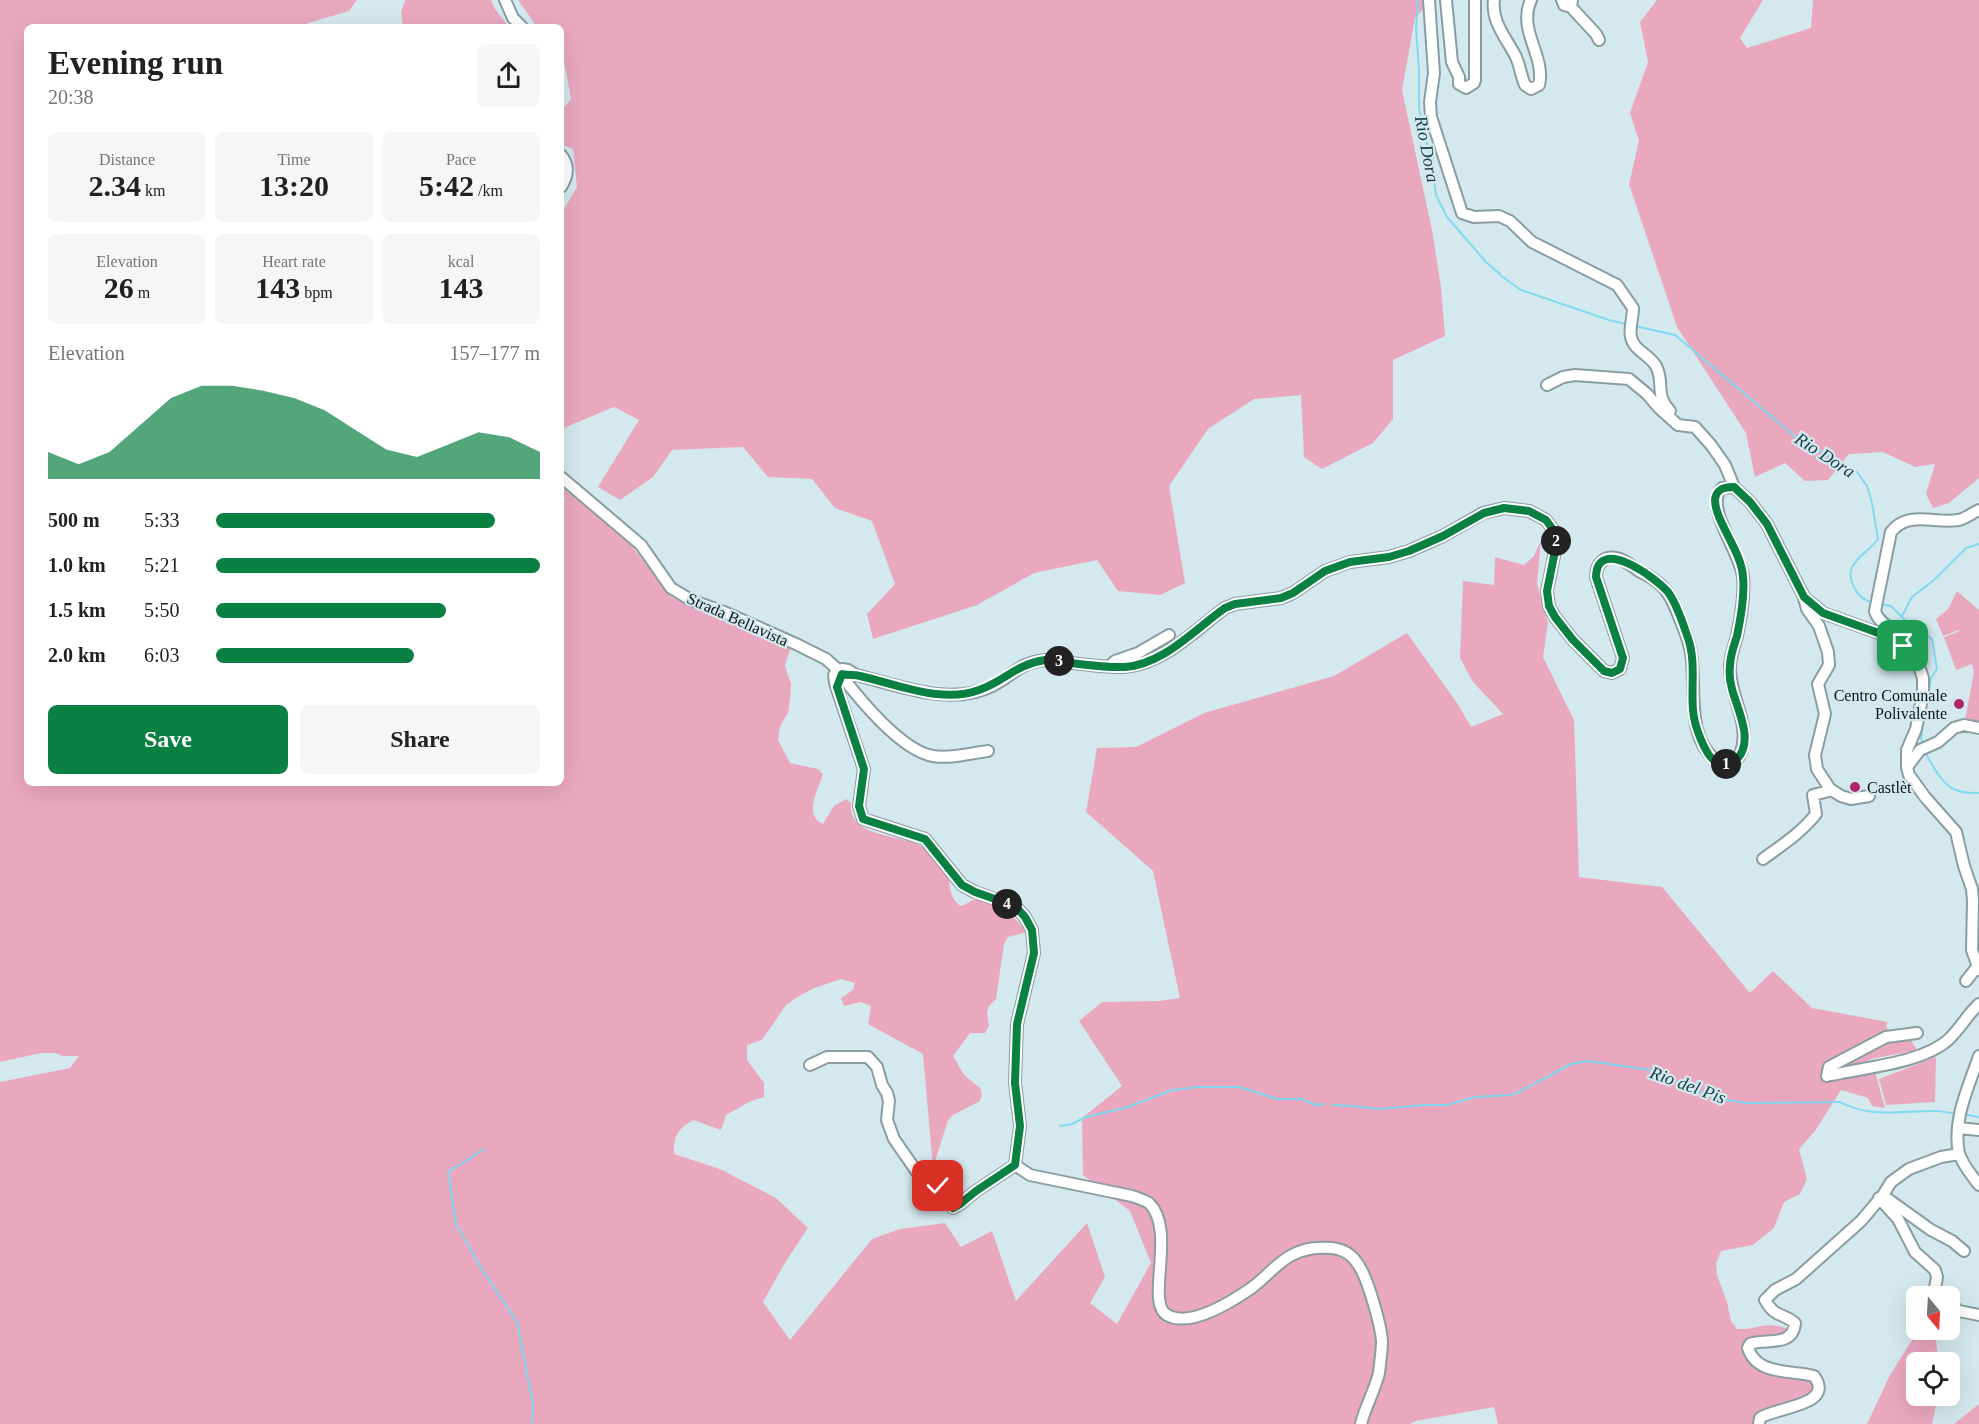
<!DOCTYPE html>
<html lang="en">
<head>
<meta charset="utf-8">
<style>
	body { margin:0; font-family:Georgia,serif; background:#f6f6f6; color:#202124; height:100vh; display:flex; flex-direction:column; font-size:22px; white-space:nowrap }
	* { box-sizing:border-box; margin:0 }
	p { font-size:20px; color:#757577 }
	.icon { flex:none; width:33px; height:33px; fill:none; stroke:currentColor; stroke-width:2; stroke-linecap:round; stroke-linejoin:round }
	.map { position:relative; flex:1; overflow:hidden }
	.drawer { position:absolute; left:24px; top:24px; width:540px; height:762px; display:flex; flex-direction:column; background:#fff; border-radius:9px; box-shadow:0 6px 24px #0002 }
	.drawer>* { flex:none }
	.needle { width:39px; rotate:162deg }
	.controls { position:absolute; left:1906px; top:1286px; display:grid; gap:12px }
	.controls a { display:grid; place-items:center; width:54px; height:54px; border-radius:9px; background:#fff; box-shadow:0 6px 24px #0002; font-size:30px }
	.pin { position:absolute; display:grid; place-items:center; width:51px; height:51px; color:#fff; margin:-26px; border-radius:12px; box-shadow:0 3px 9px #0006 }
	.km { position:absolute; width:30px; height:30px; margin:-15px; border-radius:50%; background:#222; color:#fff; font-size:16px; line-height:30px; text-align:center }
	.round { display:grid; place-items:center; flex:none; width:63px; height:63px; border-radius:9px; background:#f6f6f6 }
	.headline { display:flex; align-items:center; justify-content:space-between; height:102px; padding:0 24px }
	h1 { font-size:33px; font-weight:700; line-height:45px }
	.figures { display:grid; grid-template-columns:repeat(3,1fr); gap:9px; height:102px; padding:6px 24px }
	.figures div { display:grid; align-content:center; border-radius:9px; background:#f6f6f6; text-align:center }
	.figures b { font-size:30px; font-weight:700 }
	.figures small { font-size:16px; font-weight:400 }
	.figures p { font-size:16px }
	.chart { height:168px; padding:12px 24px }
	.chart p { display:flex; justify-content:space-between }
	.chart svg { width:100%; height:108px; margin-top:6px; fill:#0b8043; opacity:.7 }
	.primary-button { display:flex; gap:12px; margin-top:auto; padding:12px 24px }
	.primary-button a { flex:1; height:69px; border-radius:9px; background:#0b8043; color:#fff; font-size:24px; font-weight:700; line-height:69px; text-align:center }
	.primary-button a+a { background:#f6f6f6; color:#202124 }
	ul { padding:0 24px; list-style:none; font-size:20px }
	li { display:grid; grid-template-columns:96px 72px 1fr; align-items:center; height:45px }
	li i { height:15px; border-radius:8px; background:#0b8043 }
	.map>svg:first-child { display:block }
	.green { fill:#eaa8bf }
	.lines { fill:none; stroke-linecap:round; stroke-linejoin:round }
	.stream { stroke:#80d9f0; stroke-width:2 }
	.minor-casing { stroke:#8a9da2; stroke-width:14 }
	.minor { stroke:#fff; stroke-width:10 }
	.route-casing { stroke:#fff; stroke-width:12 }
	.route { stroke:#0b8043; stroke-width:8 }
	.poi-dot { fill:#af2768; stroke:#d4e9ee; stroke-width:2 }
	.labels { text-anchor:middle; stroke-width:4.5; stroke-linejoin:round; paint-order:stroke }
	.street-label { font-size:16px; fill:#0d1517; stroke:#d4e9ee }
	.poi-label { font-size:16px; fill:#0d1517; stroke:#d4e9ee; text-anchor:end }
	.water-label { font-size:18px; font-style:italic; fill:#153e48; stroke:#d4e9ee }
</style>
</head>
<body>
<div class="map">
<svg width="1979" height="1424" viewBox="0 0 1979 1424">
	<rect width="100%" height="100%" fill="#d4e9ee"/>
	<!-- green -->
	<path class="green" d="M0 0H357L349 11 308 23 303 27H27V783H561V487L623 534 671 597 792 645 787 658 785 666 791 684 790 699 788 713 780 726 778 740 790 763 818 769 823 774C818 790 803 815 823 824L834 806 846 799 851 803C848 840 903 833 924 848 930 852 946 870 948 876 950 882 949 889 952 895 953 899 957 903 960 906 966 905 968 902 973 900 978 898 983 901 988 902 1006 907 1015 918 1027 932L1008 937 1004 944 996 999 989 1006 987 1013 989 1026 985 1033H970L953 1056 964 1075 980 1088 982 1094 980 1101 953 1115 948 1120 933 1168 923 1054 868 1024 871 1006 861 1002 844 1006 841 998 853 990 855 983 841 979 812 989 799 996 786 1005 762 1040 747 1045V1060L764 1083V1097L751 1101 726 1115 721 1130 693 1120C677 1130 674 1135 674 1154L720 1169 776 1198 808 1228 786 1261 763 1302 790 1340 872 1239 900 1229 945 1223 961 1247 992 1231 1016 1301 1087 1223 1105 1277 1090 1303 1117 1324 1151 1263 1130 1211 1083 1175 1082 1118 1122 1086 1079 1021 1102 1002 1159 1001 1180 998 1153 871 1086 812 1097 748 1136 747 1204 713 1334 676 1407 633 1457 703 1471 727 1503 714 1473 682 1460 658 1463 581 1494 585 1495 557 1524 565 1534 556 1541 540 1537 584 1548 623 1543 657 1574 720 1579 877 1662 887 1750 993 1773 971 1812 1008 1888 1022 1886 1025 1890 1036 1908 1035 1917 1050 1871 1059 1839 1075 1874 1068 1885 1108 1872 1106 1868 1098 1841 1090 1815 1131 1799 1149 1807 1179 1800 1194 1784 1202 1774 1228 1753 1245 1721 1251 1716 1263 1717 1275 1727 1302 1731 1321 1737 1329C1759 1330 1764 1320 1788 1329L1787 1337 1748 1342 1759 1365 1813 1377 1815 1394 1758 1424H1498L1494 1407 1416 1421 1410 1424H0V1082L70 1068 79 1056H63L55 1053H41L0 1062Z
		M405 0H491L495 9 509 27H403L401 13Z
		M518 0H1432L1415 18 1402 90 1432 230 1441 287 1445 336 1393 360V419L1373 443 1322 469 1304 457 1301 395 1254 399 1208 429 1169 486 1185 583 1160 595 1118 591 1097 560 1034 573 977 605 873 639 867 614 895 584 872 521 835 508 812 479 768 477 743 447 672 450 653 477 620 500 598 487 639 420 614 407 561 429V214L577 187 573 149 561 144V111L571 99 564 61 561 57V27H537Z
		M1657 0H1763L1740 38 1747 48 1811 28 1813 0H1979V478L1949 503 1933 508 1926 494 1935 464 1915 467 1883 452 1849 454 1828 480 1805 481 1785 463 1755 477 1746 433 1677 327 1629 184 1639 141 1630 113 1648 62 1640 22Z
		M1957 591 1979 610V724L1965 720 1974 672 1972 664 1956 670 1944 637 1960 631 1959 630 1943 636 1936 619 1948 609Z
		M1936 1057 1935 1102 1886 1105 1879 1079Z
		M1919 1329H1935L1938 1362H1917V1395H1938L1932 1424H1867L1890 1375Z
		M1979 1404V1424H1954Z"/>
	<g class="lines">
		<!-- stream -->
		<path class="stream" d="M1417 0 1418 4 1416 28 1419 70V108L1432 166 1436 195 1447 217 1486 262 1500 274
			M1500 275 1521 290 1609 320 1626 324
			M1635 326 1675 335 1797 438 1857 472 1867 486 1872 503 1878 539C1866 556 1840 563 1855 589 1859 596 1865 601 1873 603
			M1879 604 1891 606 1905 620 1932 639 1937 669 1931 678 1921 737 1923 745
			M1902 616 1912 597 1934 580 1966 548 1979 544
			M1925 750C1928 760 1941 781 1950 787 1959 793 1969 793 1979 793
			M1332 1105 1354 1106 1378 1109 1426 1105H1447L1475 1097 1511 1095 1519 1092 1571 1064 1588 1061 1658 1071 1670 1079 1717 1099 1748 1103 1840 1102C1870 1119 1906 1110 1938 1111 1945 1112 1951 1113 1957 1113
			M1963 1114 1979 1117
			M1060 1126 1072 1124 1086 1117 1128 1107 1172 1090 1198 1087H1239L1277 1099H1301L1316 1105 1324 1104
			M484 1149 448 1172 456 1224 481 1268 517 1322 533 1404 532 1424"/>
		<defs>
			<path id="minor" d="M505 0 513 18 522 27
				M1429 0 1434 73 1430 102 1431 117 1462 213 1474 217 1499 216 1510 221 1532 242 1617 285 1633 308C1633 318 1629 328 1631 337 1634 351 1649 354 1656 366 1665 383 1654 394 1670 411
				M1446 0 1452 62 1459 77V84L1466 88 1474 83 1475 80V0
				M1494 0C1491 22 1507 39 1516 57 1520 66 1521 76 1525 85L1531 89 1539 85C1546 56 1517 30 1531 0
				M1562 0 1564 5 1571 7 1572 0
				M1571 7 1596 34 1599 40
				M561 155C570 166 568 176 561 187
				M1547 385 1563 377 1575 375 1629 379 1647 394 1659 408 1678 425 1695 427 1711 445 1725 465 1734 487 1750 502 1767 524 1804 597 1823 613 1884 635 1903 646 1917 661 1923 678V693L1916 729 1907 750V767L1909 775 1925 797 1956 832 1964 866 1972 889 1973 901 1972 950 1979 970
				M561 477 641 545 671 588 691 600 724 612 796 644 826 659 836 668
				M1804 598 1807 609 1819 626 1828 652 1829 665 1818 684 1825 714 1815 755 1817 769 1830 789 1841 796 1851 799 1869 796
				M1903 646C1901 629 1879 627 1875 611L1891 532C1908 510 1935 524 1958 520 1965 519 1972 513 1979 510
				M1111 665 1115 661 1138 653 1169 635
				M842 669 848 670 856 675C898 685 950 707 992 686 1014 675 1018 663 1045 660 1071 662 1099 668 1125 667 1164 664 1196 629 1225 608L1235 604 1281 598 1293 593 1325 571 1350 562 1389 557 1409 551 1443 536 1483 513 1504 508 1529 511 1546 520 1554 531 1557 541 1547 591 1549 606 1555 617 1573 640 1604 671 1612 673 1620 669 1623 658 1596 577C1596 563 1605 554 1620 559 1626 561 1633 567 1639 571 1647 575 1656 580 1662 586 1670 594 1674 604 1678 614 1683 627 1689 639 1691 653 1697 690 1684 739 1720 764 1730 764 1738 762 1741 752 1751 723 1729 696 1730 667 1730 657 1734 646 1737 636 1741 617 1745 596 1743 577 1741 553 1703 506 1722 488L1734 487
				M834 675 835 683 864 769 859 806 863 819 925 839 962 885 975 892 1015 906 1025 917 1032 930 1034 953 1017 1024 1015 1083 1020 1126 1015 1165
				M841 675C860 700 902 751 933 756 951 759 970 753 988 751
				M1907 767 1920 750 1938 742 1954 728 1964 725 1979 728
				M1763 859C1782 845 1801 833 1816 814L1813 795 1829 791 1830 789
				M1966 981 1977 967
				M1979 1056C1969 1086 1952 1120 1959 1153 1962 1164 1972 1176 1979 1185
				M810 1065 827 1057H868L877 1067 882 1085 887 1093 889 1101 887 1120 894 1139 919 1175 929 1179 938 1187 953 1208 960 1204 976 1191 1015 1165
				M1832 1075C1866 1067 1922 1063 1948 1040 1960 1029 1967 1015 1979 1004
				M1827 1076 1829 1067 1886 1037 1917 1033
				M1958 1128 1979 1130
				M1015 1165 1030 1175 1132 1196C1138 1198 1144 1200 1149 1203 1177 1230 1145 1303 1167 1315 1190 1328 1231 1302 1250 1289 1265 1279 1276 1263 1292 1255 1306 1248 1317 1247 1332 1248 1348 1250 1355 1258 1362 1271 1369 1285 1381 1325 1382 1341 1382 1351 1380 1363 1379 1373 1375 1390 1365 1407 1361 1424
				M1885 1197 1931 1230 1952 1241 1964 1251
				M1879 1198 1898 1219 1915 1252 1935 1270 1937 1277 1935 1288 1942 1296
				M1950 1304 1959 1311 1979 1315
				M1759 1424 1760 1418C1775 1407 1836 1406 1814 1376 1792 1370 1757 1376 1748 1348L1750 1344C1765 1338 1793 1348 1795 1323 1782 1312 1776 1319 1765 1300L1775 1290 1796 1279 1861 1221 1883 1195 1891 1182 1909 1169 1941 1157 1959 1154"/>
		</defs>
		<!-- minor casing -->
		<use href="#minor" class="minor-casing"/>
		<!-- minor -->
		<use href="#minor" class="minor"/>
	</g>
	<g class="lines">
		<defs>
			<path id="route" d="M938 1186 953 1208 960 1204 976 1191 1015 1165 1020 1126 1015 1083 1017 1024 1034 953 1032 930 1025 917 1015 906 975 892 962 885 925 839 863 819 859 806 864 769 837 687 842 674C848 676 854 674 860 676 897 684 942 704 979 690 1005 681 1016 664 1045 660 1071 662 1099 668 1125 667 1164 664 1195 629 1225 608L1235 604 1281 598 1293 593 1325 571 1350 562 1389 557 1409 551 1443 536 1484 513 1504 508 1529 511 1546 520 1554 531 1557 541 1547 591 1549 606 1555 617 1573 640 1604 671 1612 673 1620 669 1623 658 1596 577C1597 535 1655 577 1668 592 1677 604 1683 624 1688 638 1696 661 1691 686 1693 710 1694 724 1706 762 1721 764 1727 765 1734 763 1738 758 1754 739 1737 709 1732 689 1730 682 1729 674 1730 666 1730 656 1734 645 1737 636 1741 617 1745 596 1743 577 1742 552 1715 521 1715 500 1716 489 1724 487 1734 487L1750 502 1767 524 1804 597 1823 613 1884 635 1903 646"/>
		</defs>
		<!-- route casing -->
		<use href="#route" class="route-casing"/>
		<!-- route -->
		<use href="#route" class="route"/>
	</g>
	<!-- markers -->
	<g class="poi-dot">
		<circle cx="1959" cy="704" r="6"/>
		<circle cx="1855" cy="787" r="6"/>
	</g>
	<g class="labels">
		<!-- street labels -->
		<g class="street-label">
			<text transform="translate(738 619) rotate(24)" y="6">Strada Bellavista</text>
		</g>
		<!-- poi labels -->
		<g class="poi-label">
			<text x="1947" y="701">Centro Comunale<tspan x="1947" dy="18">Polivalente</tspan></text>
			<text x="1867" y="793" text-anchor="start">Castlèt</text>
		</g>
		<!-- water labels -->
		<g class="water-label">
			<text transform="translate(1427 149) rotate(79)" y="6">Rio Dora</text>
			<text transform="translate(1825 455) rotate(33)" y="6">Rio Dora</text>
			<text transform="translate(1688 1085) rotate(20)" y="6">Rio del Pis</text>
		</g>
	</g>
</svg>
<div class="controls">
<a><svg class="needle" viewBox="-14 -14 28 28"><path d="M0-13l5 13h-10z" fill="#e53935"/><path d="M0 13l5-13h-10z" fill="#757577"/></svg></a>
<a><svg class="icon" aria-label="locate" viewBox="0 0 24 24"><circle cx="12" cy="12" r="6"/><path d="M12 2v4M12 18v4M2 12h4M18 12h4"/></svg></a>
</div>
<div class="pin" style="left:1903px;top:646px;background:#1e9e55"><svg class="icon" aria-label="arrive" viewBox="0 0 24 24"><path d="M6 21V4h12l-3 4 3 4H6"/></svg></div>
<div class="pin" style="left:938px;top:1186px;background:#d93025"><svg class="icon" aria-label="check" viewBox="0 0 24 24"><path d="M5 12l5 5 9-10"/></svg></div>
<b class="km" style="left:1726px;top:764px">1</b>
<b class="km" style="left:1556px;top:541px">2</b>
<b class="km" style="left:1059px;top:661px">3</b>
<b class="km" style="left:1007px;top:904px">4</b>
<section class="drawer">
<div class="headline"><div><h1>Evening run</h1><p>20:38</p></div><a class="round"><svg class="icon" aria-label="share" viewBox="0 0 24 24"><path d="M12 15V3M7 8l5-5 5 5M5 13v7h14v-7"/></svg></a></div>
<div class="figures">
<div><p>Distance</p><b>2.34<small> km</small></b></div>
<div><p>Time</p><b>13:20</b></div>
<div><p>Pace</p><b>5:42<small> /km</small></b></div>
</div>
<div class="figures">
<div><p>Elevation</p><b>26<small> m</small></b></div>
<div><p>Heart rate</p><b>143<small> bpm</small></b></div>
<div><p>kcal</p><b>143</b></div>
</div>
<div class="chart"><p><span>Elevation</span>157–177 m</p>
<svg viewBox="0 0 160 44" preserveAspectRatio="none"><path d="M0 44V33L10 38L20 33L30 22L40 11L50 6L60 6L70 8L80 11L90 16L100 24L110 32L120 35L130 30L140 25L150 27L160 33V44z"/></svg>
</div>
<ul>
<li><b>500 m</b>5:33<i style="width:86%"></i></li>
<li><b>1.0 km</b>5:21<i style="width:100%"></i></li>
<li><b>1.5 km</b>5:50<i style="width:71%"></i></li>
<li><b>2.0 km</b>6:03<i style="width:61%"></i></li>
</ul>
<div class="primary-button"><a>Save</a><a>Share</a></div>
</section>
</div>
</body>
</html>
